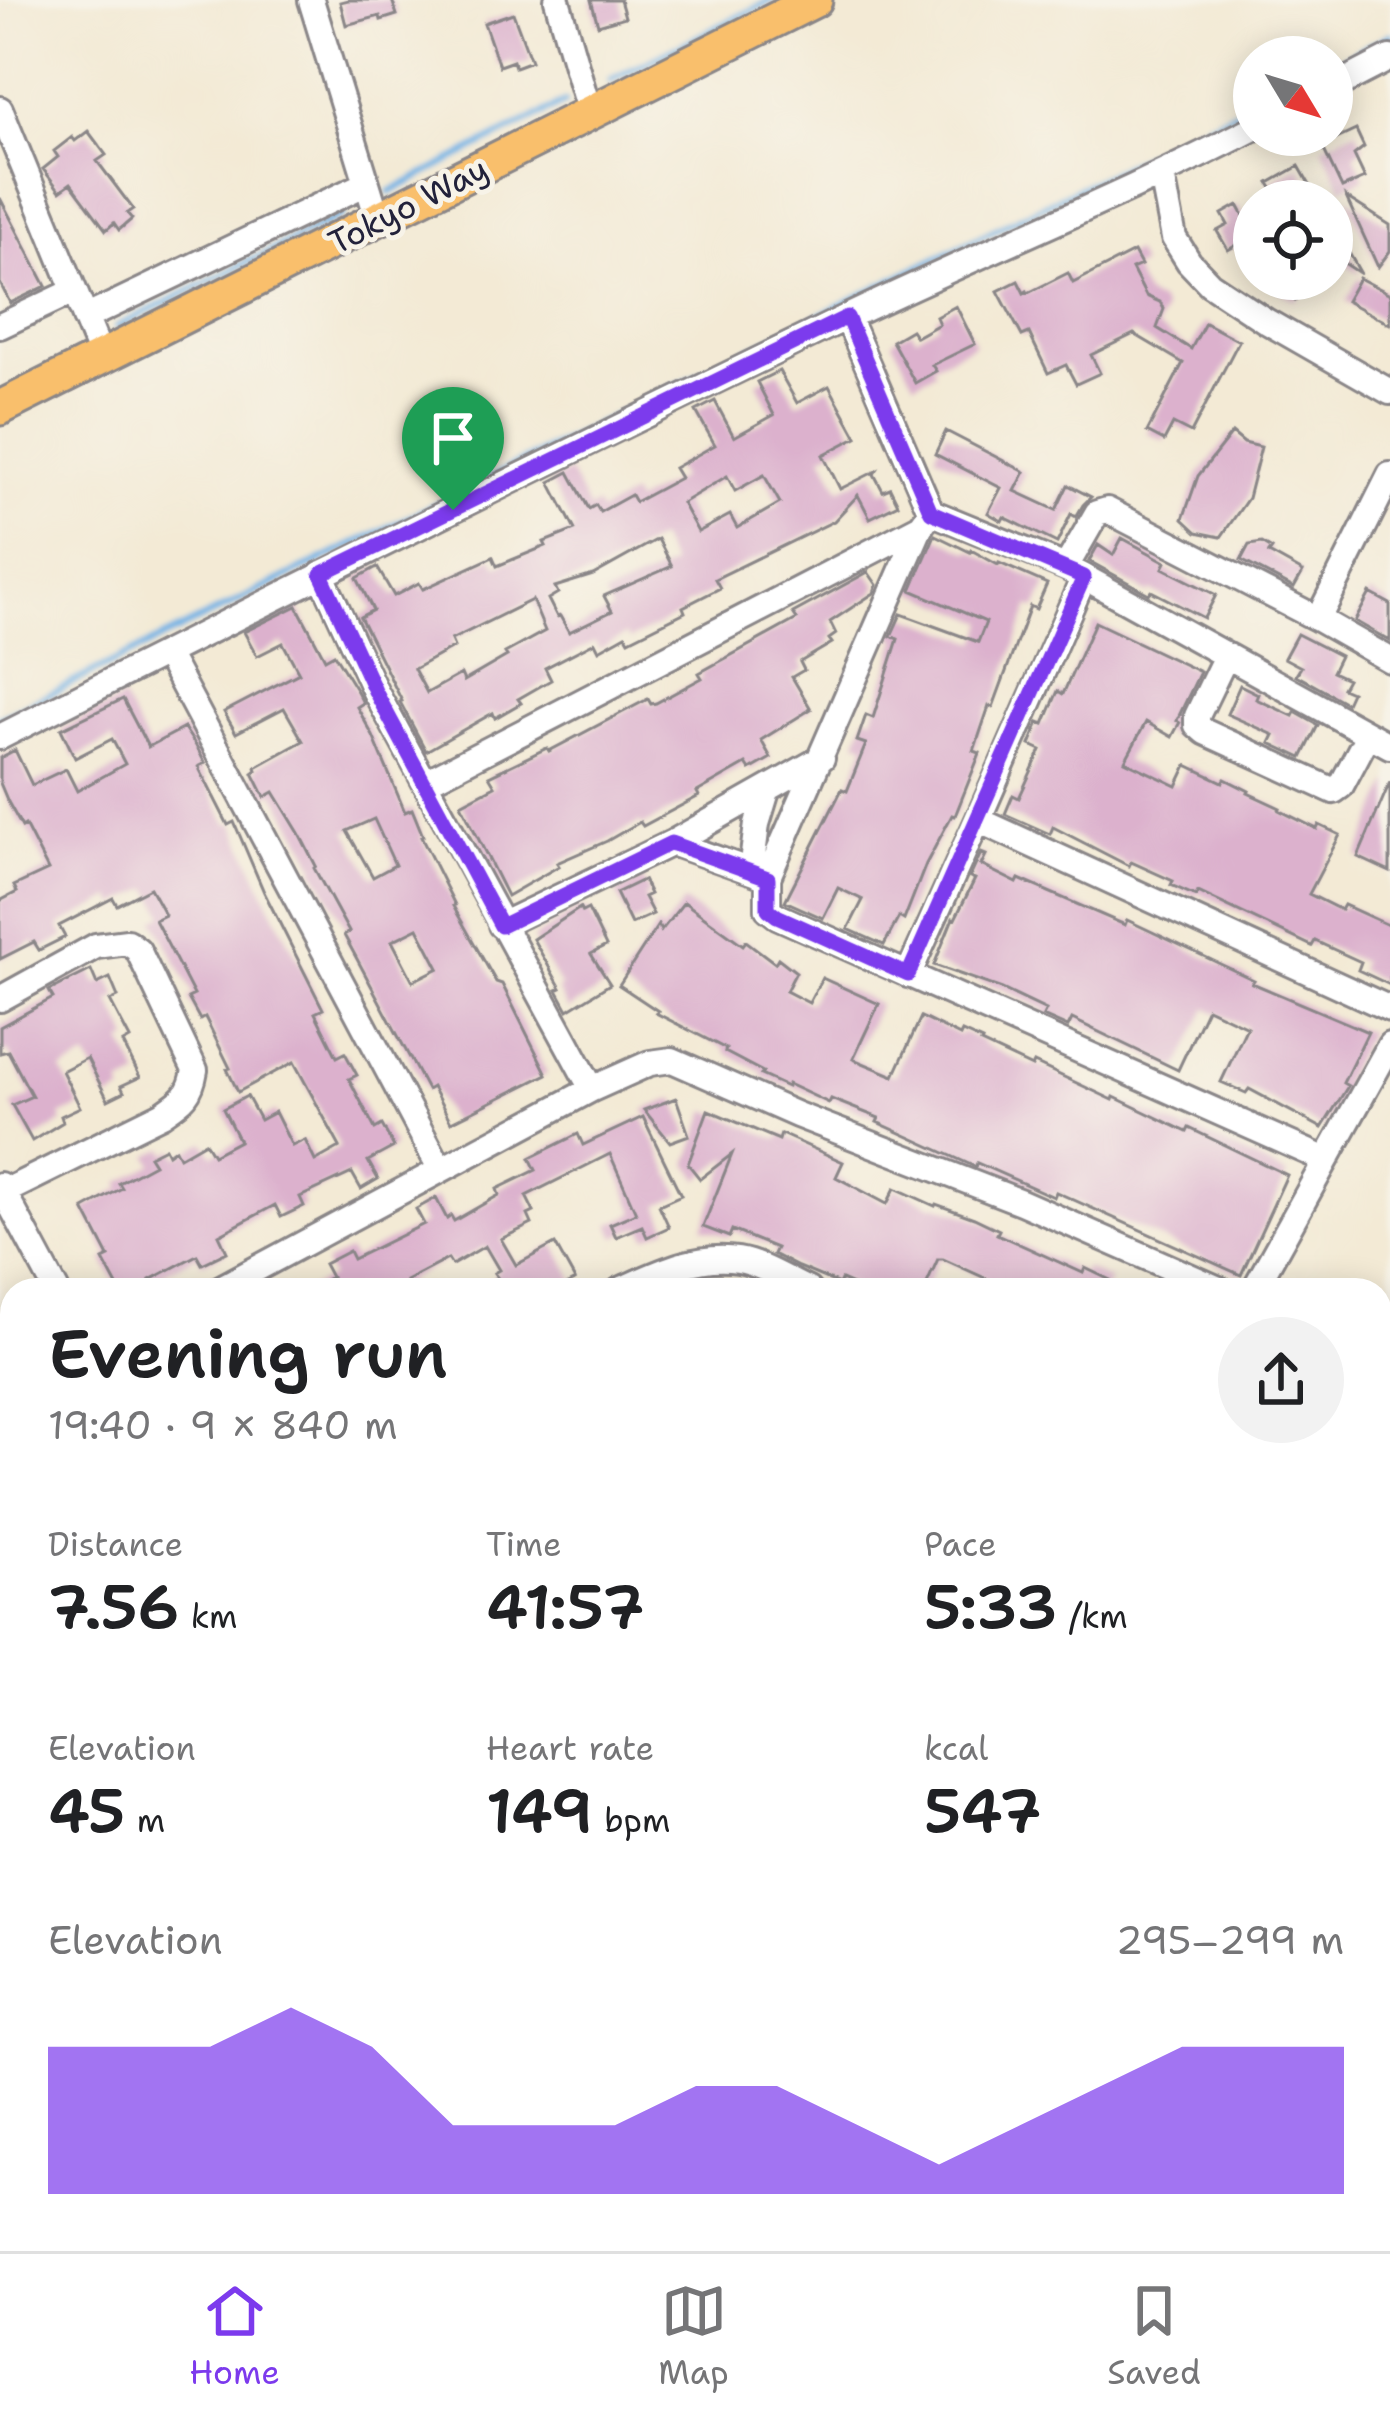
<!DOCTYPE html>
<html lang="en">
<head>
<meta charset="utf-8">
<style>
	body { margin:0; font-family:"Shantell Sans",sans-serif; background:#f2f2f2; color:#202124; height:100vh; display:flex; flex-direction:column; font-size:45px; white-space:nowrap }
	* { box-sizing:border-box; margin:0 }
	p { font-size:39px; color:#757577 }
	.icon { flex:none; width:66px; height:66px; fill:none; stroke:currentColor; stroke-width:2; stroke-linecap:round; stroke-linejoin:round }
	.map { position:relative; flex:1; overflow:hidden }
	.details { position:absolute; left:0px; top:1278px; width:1392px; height:975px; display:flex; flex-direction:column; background:#fff; border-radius:36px 36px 0 0; box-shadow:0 6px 30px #0003 }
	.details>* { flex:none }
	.needle { width:78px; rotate:128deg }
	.fabs { position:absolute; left:1233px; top:36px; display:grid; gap:24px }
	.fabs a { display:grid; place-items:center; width:120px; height:120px; border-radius:50%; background:#fff; box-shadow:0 6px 30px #0003; font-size:60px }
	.pin { position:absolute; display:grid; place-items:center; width:102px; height:102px; color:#fff; margin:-123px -51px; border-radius:50% 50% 50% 0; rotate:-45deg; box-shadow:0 0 12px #0007 }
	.pin .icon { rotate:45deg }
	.round { display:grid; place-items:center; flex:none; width:126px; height:126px; border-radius:63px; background:#f2f2f2 }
	.head { display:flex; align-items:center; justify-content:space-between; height:204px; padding:0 48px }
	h1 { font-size:66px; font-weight:600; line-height:90px }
	.metrics { display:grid; grid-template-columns:repeat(3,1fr); gap:18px; height:204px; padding:12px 48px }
	.metrics div { display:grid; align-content:center }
	.metrics b { font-size:60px; font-weight:600 }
	.metrics small { font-size:33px; font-weight:400 }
	.metrics p { font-size:33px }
	.chart { height:336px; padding:24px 48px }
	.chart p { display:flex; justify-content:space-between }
	.chart svg { width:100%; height:216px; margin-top:12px; fill:#7c3aed; opacity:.7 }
	.tabs { display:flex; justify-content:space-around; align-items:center; height:168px; border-top:3px solid #e0e0e0; background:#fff; font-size:33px; color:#757577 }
	.tabs a { display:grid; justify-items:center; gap:6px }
	.tabs .active { color:#7c3aed }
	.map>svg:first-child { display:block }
	.pitch { fill:#a6cd77; stroke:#647859; stroke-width:3 }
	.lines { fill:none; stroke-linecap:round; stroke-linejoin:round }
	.stream { stroke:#71b2e5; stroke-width:6 }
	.building { fill:#dcb1cd; fill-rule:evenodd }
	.minor-casing { stroke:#8a8688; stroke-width:30 }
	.major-casing { stroke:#8a8688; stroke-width:39 }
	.minor { stroke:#fff; stroke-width:24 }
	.major { stroke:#f9bf6c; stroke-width:33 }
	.route-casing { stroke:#fff; stroke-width:24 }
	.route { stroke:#7c3aed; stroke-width:15 }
	.labels { text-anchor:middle; stroke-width:10; stroke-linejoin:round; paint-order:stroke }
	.street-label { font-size:33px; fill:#22223b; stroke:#f7f3e8 }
</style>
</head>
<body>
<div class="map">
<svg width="1390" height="2251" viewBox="0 0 1390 2251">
	<rect width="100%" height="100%" fill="#f7f3e8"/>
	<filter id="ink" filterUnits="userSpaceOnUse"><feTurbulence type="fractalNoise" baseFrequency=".00833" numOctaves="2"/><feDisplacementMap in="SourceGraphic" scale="24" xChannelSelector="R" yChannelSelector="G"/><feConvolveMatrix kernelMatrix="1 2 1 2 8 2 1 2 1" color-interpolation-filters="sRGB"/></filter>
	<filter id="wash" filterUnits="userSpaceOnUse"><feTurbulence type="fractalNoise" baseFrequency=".004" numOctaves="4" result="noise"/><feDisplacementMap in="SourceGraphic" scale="48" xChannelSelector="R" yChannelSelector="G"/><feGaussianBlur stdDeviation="2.7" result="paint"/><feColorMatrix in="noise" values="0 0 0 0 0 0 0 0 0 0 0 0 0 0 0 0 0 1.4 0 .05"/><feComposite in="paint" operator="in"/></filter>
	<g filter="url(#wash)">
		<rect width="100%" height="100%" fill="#f3ead5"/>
		<!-- pitch -->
		<path class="pitch" d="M1380 1434 1390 1438V1639L1380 1661Z
			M950 2241H1275L1269 2251H944Z"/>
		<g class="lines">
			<!-- stream -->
			<path class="stream" d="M1332 64 1390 35
				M610 80 772 0
				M390 192 565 102
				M116 327 343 215
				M0 718 1254 102"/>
		</g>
		<g id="blocks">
			<!-- building -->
			<path class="building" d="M348 0H392L397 15 381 20 380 16 346 25 340 2Z
				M591 0H620L625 17 598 25Z
				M513 13 531 61 515 67 513 61 499 66 484 23Z
				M1356 130 1364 147 1354 155 1365 178 1342 188 1322 146Z
				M88 131 106 155 97 161 133 209 127 213 132 219 119 230 114 223 106 230 71 183 60 191 43 169 58 157 54 151 72 137 75 141Z
				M1299 166 1319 201H1280L1269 183Z
				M1346 197 1390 225V251L1378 267Z
				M0 198 46 286 10 303 0 283Z
				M1238 205 1245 218 1254 213V235L1228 250 1217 231 1228 225 1222 214Z
				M1332 223 1361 274 1332 255Z
				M1134 252 1141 265 1132 269 1146 296 1160 302 1164 309 1157 328 1191 349 1205 323 1239 341 1191 433 1173 424 1164 441 1147 432 1183 363 1134 334 1091 355 1100 373 1076 384 1066 365 1048 373 1029 333 1022 336 998 291 1018 281 1024 293 1027 291 1028 293 1068 273 1073 283Z
				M1359 278 1390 294V324L1346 301Z
				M1262 279H1310L1295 301Z
				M956 306 975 344 932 365 936 371 915 383 892 341 911 330 916 337 939 324 936 317Z
				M779 371 797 403 829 386 857 437 823 455 840 489 876 471 874 474 883 491 890 488 898 504 870 518 858 495 834 521 715 579 720 588 683 607 685 612 629 640 626 635 599 650 595 642 545 668 551 680 518 699 521 703 495 718 493 713 426 751 400 702 402 701 360 617 373 610 357 578 377 567 394 596 419 583 423 589 493 557 497 566 546 546 544 542 575 530 550 482 569 472 589 509 596 505 600 512 631 495 635 502 680 478 674 468 715 445 696 411 715 401 734 437 774 415 757 382ZM764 475 780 503 737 528 730 515 698 532 682 503 727 476 735 491ZM658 539 672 566 604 596 612 611 569 632 560 616 557 617 548 599 558 593 555 587 593 575ZM532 600 545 631 505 653 507 656 464 681 461 674 427 693 414 669 454 647 451 640Z
				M946 431 1025 472 1015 491 1056 510 1068 485 1091 497 1083 505 1076 517 1071 514 1057 543 1004 517 1002 521 988 513 1001 488 935 454Z
				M1232 433 1244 443 1261 447 1248 498 1221 537 1197 532 1183 519 1198 476Z
				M935 535 970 552 971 550 998 565 999 563 1047 584 1036 609 1030 606 993 707 989 706 974 751 980 753 955 816 952 815 926 864 904 920 899 917 884 945 848 929 863 900 838 888 823 918 785 901 842 789 847 791 866 744 857 741 866 715 873 718 898 639 891 636 901 614 978 642 986 622 911 590Z
				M1122 538 1166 562 1163 568 1216 595 1204 618 1151 591 1149 594 1089 561 1098 545 1113 555Z
				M1262 543 1272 549 1269 553 1303 572 1294 588 1241 560 1249 545Z
				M868 572 877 585 874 593 830 622 836 634 829 639 832 643 800 662 804 670 792 677 811 709 761 740 771 758 750 770 746 764 697 792 699 796 643 826 640 822 607 841 557 863 559 866 507 896 461 804 495 786 489 776 547 748 549 751 648 699 651 704 656 703 702 678 699 673 797 619 793 613Z
				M1370 593 1390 604V641L1355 621Z
				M297 606 325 659 334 654 358 693 363 703 357 707 373 736 405 812 412 809 423 836 421 837 455 905 453 906 496 982 502 984 547 1074 451 1122 432 1087 427 1090 357 959 344 935 349 932 314 868 316 866 299 833 274 792 265 797 253 773 257 770 256 767 303 741 284 708 236 733 224 712 299 673 283 643 257 656 244 632ZM374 819 395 865 373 877 347 831ZM418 928 439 968 413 981 392 941Z
				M1095 622 1200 672 1177 720 1180 722 1172 737 1146 722 1125 761 1177 786 1187 765 1223 782 1225 779 1249 791 1248 793 1280 808 1279 810 1317 829 1319 825 1340 835 1309 894 1341 910 1344 905 1390 926V985L1358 970 1361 962 1315 941 1312 946 1198 892 1196 896 1171 885 1173 881 1131 862 1129 866 1053 827 1050 834 1005 814 1013 795 1019 798 1041 750 1030 745 1039 722 1044 724 1058 691 1063 694Z
				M1297 634 1340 656 1332 672 1347 679 1342 688 1351 692 1346 703 1296 675 1301 667 1284 658Z
				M1240 685 1258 694 1256 699 1293 716 1295 712 1318 725 1302 758 1270 743 1274 735 1227 714Z
				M123 699 148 747 184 728 196 746 205 763 199 766 200 770 228 825 234 822 264 892 323 1009 315 1013 337 1057 345 1053 357 1075 349 1079 375 1129 382 1125 394 1147 368 1161 378 1179 361 1189 352 1173 300 1197 304 1206 281 1217 275 1205 219 1235 227 1252 202 1264 197 1255 150 1280 155 1290H119L103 1260 109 1257 84 1209 122 1188 119 1183 154 1164 149 1156 165 1148 168 1154 175 1149 179 1157 205 1142 213 1155 239 1141 223 1109 247 1096 260 1120 275 1112 292 1146 305 1140 315 1161 340 1147 294 1062 238 1092 227 1069 230 1068 205 1017 200 1020 188 998 194 995 155 920 165 915 150 888 117 905 113 898 59 926 65 937 39 950 34 942 0 959V901L17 892 14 886 48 870 25 825 22 827 8 802 0 783V758L15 750 32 785 66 769 77 791 125 764 112 739 75 758 61 729Z
				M1390 782V872L1358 857Z
				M981 853 986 855 981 865 1017 883 1019 879 1125 925 1127 920 1254 980 1252 983 1368 1032 1343 1083 1348 1086 1322 1128 1249 1089 1246 1093 1221 1082 1247 1027 1207 1008 1178 1070 1072 1019 1068 1027 1043 1016 1046 1010 1002 989 934 965 953 918 955 919 975 879 970 877Z
				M643 880 650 894 644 897 653 914 631 924 616 893Z
				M684 902 743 945 746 941 775 963 778 958 796 972 786 991 809 1003 822 978 879 1004 853 1059 894 1076 921 1017 960 1036 962 1032 982 1041 981 1043 1032 1067 1034 1063 1113 1100 1114 1097 1187 1132 1189 1128 1287 1175 1241 1275 1056 1192 1054 1197 977 1163 975 1167 969 1164 877 1122 879 1118 831 1099 829 1103 788 1084 787 1087 761 1075 763 1072 725 1052 726 1049 656 1013 658 1011 619 985 658 925 661 931Z
				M580 908 582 912 588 909 606 946 591 954 610 984 568 1010 557 990 561 988 533 939Z
				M91 970 97 984 110 978 118 997 110 1001 130 1039 123 1043 140 1077 121 1086 124 1092 108 1100 87 1058 62 1071 80 1107 61 1116 63 1122 32 1141 12 1105 32 1096 8 1051 0 1053V1027L53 998 49 991Z
				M676 1098 689 1135 670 1142 644 1110Z
				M708 1110 779 1140 781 1134 843 1162 836 1177 887 1204 895 1188 935 1206 936 1204 974 1218 999 1230 997 1234 1083 1273 1085 1268 1110 1280 1105 1290H1000L985 1283 987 1279 943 1259H938L924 1290H864L841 1280 839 1284 798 1267 773 1254 776 1248 732 1230 729 1237 703 1227 732 1154 700 1179 688 1164Z
				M643 1117 681 1195 659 1205 669 1227 647 1237 642 1226 616 1237 610 1224 636 1213 610 1154 526 1196 534 1212 528 1215 532 1224 501 1239 516 1265 555 1244 575 1280 556 1290H474L497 1277 494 1273 499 1270 485 1246 452 1265 448 1259 406 1281 410 1290H306L331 1277 324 1264 349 1251 353 1259 424 1224 416 1209 436 1198 447 1219 451 1216 454 1221 499 1195 497 1189 536 1170 530 1158 578 1134 583 1145Z"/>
		</g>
	</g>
	<g filter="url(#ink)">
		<use href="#blocks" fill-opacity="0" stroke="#8a8688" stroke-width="3"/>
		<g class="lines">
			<defs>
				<path id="minor" d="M311 0 378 219
					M557 0 590 114
					M1332 88 1390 58
					M0 109 102 358
					M1162 175 1174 238 1189 262 1210 284 1266 321 1390 392
					M847 317 931 512 1066 567 1390 746
					M85 318 367 183
					M0 326 74 291
					M931 512 921 526 768 877V909L777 916 1326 1160
					M1066 567 1097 513 1107 510 1318 619 1390 660
					M321 574 375 691 592 1089
					M1084 577 978 820 1390 1009
					M1318 619 1390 475
					M166 653 441 1170
					M1226 656 1197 716V725L1205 732 1334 791 1341 786 1368 735
					M0 737C279 595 559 456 841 320 978 254 1119 198 1254 128
					M426 782 921 526
					M672 843 768 877
					M751 871 757 824 767 791
					M501 925 672 843 822 758
					M908 975 978 820
					M0 999 96 946 127 942 138 950 195 1070C191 1095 183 1100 162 1114L0 1194
					M0 1185 56 1290
					M217 1290 592 1089 650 1063 672 1060 797 1115 1021 1202 1221 1290
					M620 1290C656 1274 697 1253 738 1260 762 1264 786 1280 808 1290
					M1254 1290 1390 1045
					M0 1455 12 1448
					M0 1566 12 1590
					M0 1790 12 1784
					M12 2021V2033
					M5 2195 12 2209
					M30 2241 35 2251
					M528 2241 533 2251
					M282 2251 302 2241
					M1382 2251 1381 2239 1390 2221"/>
				<path id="major" d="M0 408 815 0"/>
			</defs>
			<!-- minor casing -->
			<use href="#minor" class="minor-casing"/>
			<!-- major casing -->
			<use href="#major" class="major-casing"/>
			<!-- minor -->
			<use href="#minor" class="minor"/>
			<!-- major -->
			<use href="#major" class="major"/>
		</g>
	</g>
	<g class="lines" filter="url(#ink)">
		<defs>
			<path id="route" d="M847 317 931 512 1084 577 908 975 777 916 768 909V878L671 843 501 926 375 691 321 574Z"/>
		</defs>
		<!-- route casing -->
		<use href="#route" class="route-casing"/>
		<!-- route -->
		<use href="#route" class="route"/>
	</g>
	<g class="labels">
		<!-- street labels -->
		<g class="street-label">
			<text transform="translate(408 205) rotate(-27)" y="12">Tokyo Way</text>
		</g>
	</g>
</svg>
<div class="fabs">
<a><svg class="needle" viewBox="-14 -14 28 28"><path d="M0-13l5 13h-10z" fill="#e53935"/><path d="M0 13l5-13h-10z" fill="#757577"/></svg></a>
<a><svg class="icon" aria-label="locate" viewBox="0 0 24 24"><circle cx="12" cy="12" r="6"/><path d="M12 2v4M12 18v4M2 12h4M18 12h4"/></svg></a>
</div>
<div class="pin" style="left:453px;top:510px;background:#1e9e55"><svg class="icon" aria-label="arrive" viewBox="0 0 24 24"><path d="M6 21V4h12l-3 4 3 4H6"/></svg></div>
<section class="details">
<div class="head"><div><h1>Evening run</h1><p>19:40 · 9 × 840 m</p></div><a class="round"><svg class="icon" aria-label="share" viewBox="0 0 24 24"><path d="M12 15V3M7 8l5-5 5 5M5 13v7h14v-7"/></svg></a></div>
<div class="metrics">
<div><p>Distance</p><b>7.56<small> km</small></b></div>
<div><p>Time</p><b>41:57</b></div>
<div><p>Pace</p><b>5:33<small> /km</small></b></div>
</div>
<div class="metrics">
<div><p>Elevation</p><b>45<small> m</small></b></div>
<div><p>Heart rate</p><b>149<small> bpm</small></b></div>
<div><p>kcal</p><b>547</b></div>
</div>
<div class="chart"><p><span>Elevation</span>295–299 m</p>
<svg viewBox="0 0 160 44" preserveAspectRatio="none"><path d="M0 44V14L10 14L20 14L30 6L40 14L50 30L60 30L70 30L80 22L90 22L100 30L110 38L120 30L130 22L140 14L150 14L160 14V44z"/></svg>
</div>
</section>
</div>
<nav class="tabs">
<a class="active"><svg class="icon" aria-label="home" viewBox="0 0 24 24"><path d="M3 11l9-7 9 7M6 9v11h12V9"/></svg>Home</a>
<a><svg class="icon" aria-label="map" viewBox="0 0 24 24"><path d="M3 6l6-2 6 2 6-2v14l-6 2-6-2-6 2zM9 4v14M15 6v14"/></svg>Map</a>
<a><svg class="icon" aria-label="saved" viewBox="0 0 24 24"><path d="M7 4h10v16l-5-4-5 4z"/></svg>Saved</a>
</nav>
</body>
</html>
